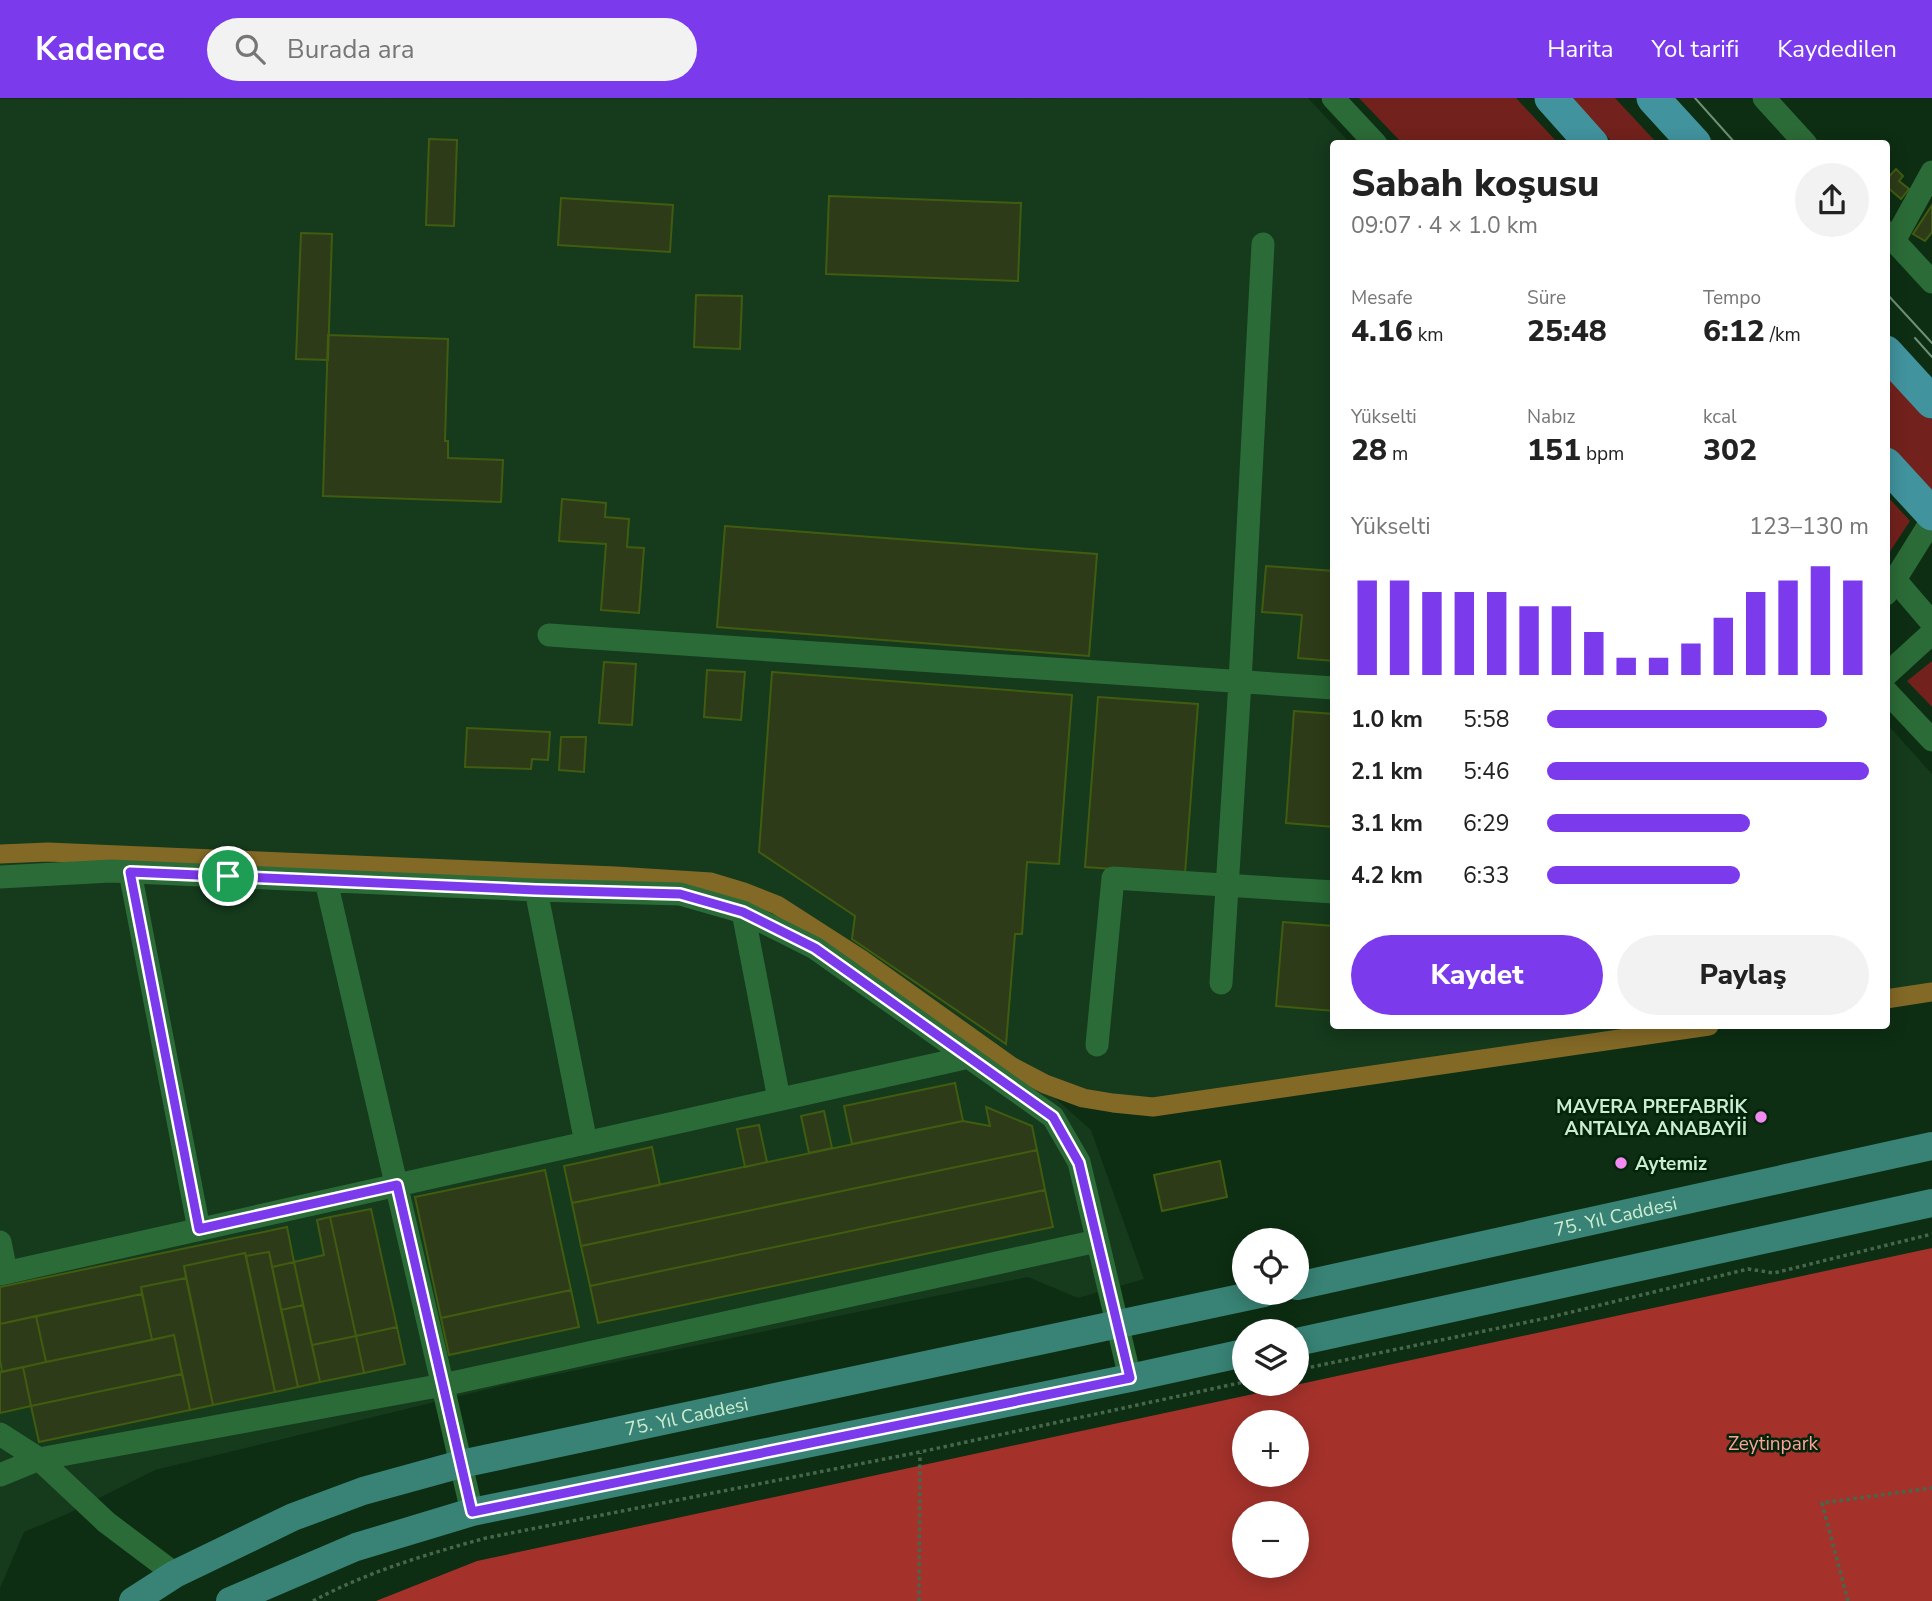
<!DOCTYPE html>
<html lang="tr">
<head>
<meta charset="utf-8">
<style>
	body { margin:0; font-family:"Nunito Sans",sans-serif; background:#f2f2f2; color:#222; height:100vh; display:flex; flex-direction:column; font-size:26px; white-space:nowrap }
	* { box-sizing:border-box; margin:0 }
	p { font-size:23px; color:#767676 }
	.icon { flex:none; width:38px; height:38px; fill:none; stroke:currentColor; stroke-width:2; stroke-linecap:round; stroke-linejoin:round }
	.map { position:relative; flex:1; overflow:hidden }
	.panel { position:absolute; left:1330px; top:42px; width:560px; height:889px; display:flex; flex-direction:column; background:#fff; border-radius:7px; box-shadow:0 4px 18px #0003 }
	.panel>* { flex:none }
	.buttons { position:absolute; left:1232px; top:1130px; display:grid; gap:14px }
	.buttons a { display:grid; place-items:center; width:77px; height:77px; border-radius:50%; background:#fff; box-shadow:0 4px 18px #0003; font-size:35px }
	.pin { position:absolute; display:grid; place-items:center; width:60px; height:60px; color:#fff; margin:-30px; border:4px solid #fff; border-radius:50%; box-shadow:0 2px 7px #0007 }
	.round { display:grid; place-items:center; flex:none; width:74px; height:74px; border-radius:37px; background:#f2f2f2 }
	.headline { display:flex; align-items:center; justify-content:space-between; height:119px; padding:0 21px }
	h1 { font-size:38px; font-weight:800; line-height:52px }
	.stats { display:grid; grid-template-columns:repeat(3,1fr); gap:10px; height:119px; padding:7px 21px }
	.stats div { display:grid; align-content:center }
	.stats b { font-size:30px; font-weight:800 }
	.stats small { font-size:19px; font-weight:400 }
	.stats p { font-size:19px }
	.chart { height:196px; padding:14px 21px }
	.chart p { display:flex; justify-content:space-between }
	.chart svg { width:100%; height:126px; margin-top:7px; stroke:#7c3aed; stroke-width:6 }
	.primary-button { display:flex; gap:14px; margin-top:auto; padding:14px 21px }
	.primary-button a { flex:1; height:80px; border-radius:42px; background:#7c3aed; color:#fff; font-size:28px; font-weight:800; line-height:80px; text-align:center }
	.primary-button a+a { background:#f2f2f2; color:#222 }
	ul { padding:0 21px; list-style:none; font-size:23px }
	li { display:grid; grid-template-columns:112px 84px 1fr; align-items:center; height:52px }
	li i { height:18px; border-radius:9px; background:#7c3aed }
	header { display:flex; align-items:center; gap:42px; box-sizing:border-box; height:98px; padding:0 35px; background:#7c3aed; color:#fff }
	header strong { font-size:33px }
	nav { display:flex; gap:38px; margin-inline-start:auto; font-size:24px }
	.search { width:490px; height:63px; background:#f2f2f2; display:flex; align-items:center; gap:18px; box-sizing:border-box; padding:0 24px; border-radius:38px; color:#767676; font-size:26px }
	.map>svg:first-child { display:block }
	.built { fill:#153a1c }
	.green { fill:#72211c }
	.forest { fill:#a4322b; fill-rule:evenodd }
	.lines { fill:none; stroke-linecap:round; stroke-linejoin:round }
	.canal { stroke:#836926; stroke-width:19 }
	.building { fill:#2d3b18; stroke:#415c10; stroke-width:2 }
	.path { stroke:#47674c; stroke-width:3.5; stroke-dasharray:3.5 3.5; stroke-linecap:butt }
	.minor { stroke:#2b6b37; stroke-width:23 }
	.major { stroke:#388375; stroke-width:28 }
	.highway { stroke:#41939e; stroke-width:33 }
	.tram { stroke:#6f9074; stroke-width:2 }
	.route-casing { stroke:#fff; stroke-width:14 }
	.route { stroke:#7c3aed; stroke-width:9 }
	.poi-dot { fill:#f38af1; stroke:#03240a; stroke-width:2.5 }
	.labels { text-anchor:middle; stroke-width:5; stroke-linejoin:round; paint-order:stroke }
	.poi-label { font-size:19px; font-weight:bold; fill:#cceccf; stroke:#03240a; text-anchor:end }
	.street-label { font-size:19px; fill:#cceccf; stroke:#03240a }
	.park-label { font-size:19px; fill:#fca398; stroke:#03240a }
</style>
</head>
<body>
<header>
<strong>Kadence</strong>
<div class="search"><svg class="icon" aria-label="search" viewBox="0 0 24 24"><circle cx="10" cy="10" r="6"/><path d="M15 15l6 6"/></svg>Burada ara</div>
<nav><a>Harita</a><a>Yol tarifi</a><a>Kaydedilen</a></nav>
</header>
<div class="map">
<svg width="1932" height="1503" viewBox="0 0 1932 1503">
	<rect width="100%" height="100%" fill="#0d2e13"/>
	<!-- built -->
	<path class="built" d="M1308 0 1350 45 1334 46V928H1705L1120 1008 1047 993 1091 1032 1144 1181 1078 1200 1028 1179 509 1286 155 1372 67 1416 24 1434 0 1490V1Z
		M1887 626 1932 676V896L1887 902Z"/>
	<!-- green -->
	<path class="green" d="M1359 0H1516L1558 45H1402Z
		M1571 0H1615L1657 45H1613Z
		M1886 274 1932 322V394L1887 347Z
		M1887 398 1910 423 1887 458Z
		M1932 563V609L1907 583Z"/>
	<!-- forest -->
	<path class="forest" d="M1932 1150V1503H376L477 1463ZM1244 1325H1297V1377H1244ZM1244 1416H1297V1468H1244Z"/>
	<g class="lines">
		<!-- canal -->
		<path class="canal" d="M0 756 48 754 616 778 711 784 744 794 777 807 861 861 1011 968 1045 986 1083 1000 1113 1005 1153 1009 1709 928
			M1886 901 1932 894"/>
	</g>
	<!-- building -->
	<path class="building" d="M429 41 457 42 454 128 426 127Z
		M1896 71 1903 78 1899 83 1909 91 1901 101 1886 88V82Z
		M829 98 1021 105 1018 183 826 176Z
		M561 100 673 107 670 154 558 147Z
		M1932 107V134L1925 143 1913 136Z
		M301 135 332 136 328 262 296 261Z
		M696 197 742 198 740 251 694 249Z
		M328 237 448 241 445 343H448V360L503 362 501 404 323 398Z
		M562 401 606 405 605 419 629 421 627 449 644 450 639 515 601 512 606 446 559 443Z
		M725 428 1097 456 1089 558 717 529Z
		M1266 468 1334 473V563L1298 560 1302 517 1262 514Z
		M604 564 636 566 632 627 599 625Z
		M707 572 745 574 741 622 704 619Z
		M772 574 1072 597 1059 766 1027 764 1022 836H1015L1006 946 852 841 855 818 759 754Z
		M1098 599 1198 606 1185 776 1085 769Z
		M1294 613 1334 616V729L1286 725Z
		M467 630 550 634 548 662 532 661 531 671 465 669Z
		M561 639H586L584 674 559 672Z
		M1283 824 1334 828V913L1276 908Z
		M955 985 963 1023 852 1046 844 1008Z
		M986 1009 1032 1028 1037 1052 581 1148 572 1105 963 1023 990 1028Z
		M824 1013 832 1050 809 1055 801 1018Z
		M759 1027 767 1064 745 1069 737 1031Z
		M652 1049 660 1087 572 1105 564 1068Z
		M1037 1052 1045 1092 590 1188 581 1148Z
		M1220 1063 1227 1099 1162 1113 1154 1077Z
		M545 1072 571 1192 441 1220 415 1099Z
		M1045 1092 1053 1129 598 1225 590 1188Z
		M371 1111 397 1229 356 1238 330 1119Z
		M330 1119 356 1238 312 1247 294 1164 324 1157 317 1122Z
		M287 1129 294 1164 272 1169 269 1154 246 1158 245 1155 184 1168 186 1180 141 1189 142 1196 0 1226V1189Z
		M269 1154 298 1289 275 1294 246 1158Z
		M245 1155 275 1294 213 1307 184 1168Z
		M294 1164 303 1207 281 1212 272 1169Z
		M186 1180 213 1307 190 1312 174 1237 152 1242 141 1189Z
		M571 1192 579 1229 449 1257 441 1220Z
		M142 1196 152 1242 46 1264 36 1218Z
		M303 1207 320 1284 298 1289 281 1212Z
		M36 1218 46 1264 2 1274 0 1262V1226Z
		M397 1229 405 1266 364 1275 356 1238Z
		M174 1237 182 1276 31 1308 23 1269Z
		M356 1238 364 1275 320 1284 312 1247Z
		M23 1269 31 1308 0 1315V1274Z
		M182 1276 190 1312 39 1344 31 1308Z"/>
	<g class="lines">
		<!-- path -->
		<path class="path" d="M1297 1272 1547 1220 1748 1171 1774 1175 1932 1136
			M313 1503C367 1474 427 1456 486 1440L920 1354 1244 1284
			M919 1503 920 1355
			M1848 1503 1822 1405 1932 1390"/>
		<!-- minor -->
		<path class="minor" d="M1333 0 1376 46
			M1764 0 1806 46
			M1886 134 1932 184
			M1894 143 1932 74
			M1896 483 1932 525
			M1886 496 1932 422
			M549 537 1334 590
			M1886 577 1932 535
			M1886 593 1932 642
			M130 774 199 1131
			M0 779 111 773 536 792 680 796 743 814 815 850 1053 1019 1079 1064 1130 1280
			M326 783 472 1414
			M536 792 586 1045
			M743 814 779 1001
			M1221 885 1240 584 1263 146
			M1097 947 1113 780 1334 794
			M0 1144 6 1174
			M0 1176 969 959
			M0 1336 39 1361 106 1424 175 1476
			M0 1377 39 1361 443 1287 1097 1143"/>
		<!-- major -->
		<g class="major">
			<path id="s1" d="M1297 1188 1932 1048"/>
			<path d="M1297 1244 1932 1105"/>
			<path id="s2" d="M133 1503 175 1476 293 1419 363 1393 461 1366 1264 1195"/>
			<path d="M230 1503 356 1449 472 1414 1130 1280 1244 1255"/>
		</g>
		<!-- highway -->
		<path class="highway" d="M1551 0 1592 46
			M1653 0 1695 46
			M1886 254 1932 304
			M1886 366 1932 416"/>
		<!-- tram -->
		<path class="tram" d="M1695 0 1736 46
			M1886 195 1932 245
			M1915 240 1932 259"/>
	</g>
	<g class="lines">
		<defs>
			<path id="route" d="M130 774 536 792 680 796 743 814 815 850 1053 1019 1079 1065 1130 1280 472 1414 397 1087 199 1131Z"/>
		</defs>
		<!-- route casing -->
		<use href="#route" class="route-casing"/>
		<!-- route -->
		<use href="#route" class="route"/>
	</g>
	<!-- markers -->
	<g class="poi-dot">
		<circle cx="1761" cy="1019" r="7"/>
		<circle cx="1621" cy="1065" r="7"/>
	</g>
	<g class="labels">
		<!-- poi labels -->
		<g class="poi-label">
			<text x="1747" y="1015">MAVERA PREFABRİK<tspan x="1747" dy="22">ANTALYA ANABAYİİ</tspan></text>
			<text x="1635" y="1072" text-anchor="start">Aytemiz</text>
		</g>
		<!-- street labels -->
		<g class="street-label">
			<text dy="7" stroke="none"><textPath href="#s1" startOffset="326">75. Yıl Caddesi</textPath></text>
			<text dy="7" stroke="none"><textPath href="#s2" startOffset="588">75. Yıl Caddesi</textPath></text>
		</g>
		<!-- park labels -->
		<g class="park-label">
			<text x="1773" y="1352">Zeytinpark</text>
		</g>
	</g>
</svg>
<div class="buttons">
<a><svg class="icon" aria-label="locate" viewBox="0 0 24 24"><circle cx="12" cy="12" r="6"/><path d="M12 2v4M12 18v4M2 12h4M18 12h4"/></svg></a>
<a><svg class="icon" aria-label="layers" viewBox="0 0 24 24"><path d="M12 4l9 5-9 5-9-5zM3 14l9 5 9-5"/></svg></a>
<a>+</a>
<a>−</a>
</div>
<div class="pin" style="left:228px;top:778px;background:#1e9e55"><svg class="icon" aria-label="arrive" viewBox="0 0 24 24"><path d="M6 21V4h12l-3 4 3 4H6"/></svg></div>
<section class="panel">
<div class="headline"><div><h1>Sabah koşusu</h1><p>09:07 · 4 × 1.0 km</p></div><a class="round"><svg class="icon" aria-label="share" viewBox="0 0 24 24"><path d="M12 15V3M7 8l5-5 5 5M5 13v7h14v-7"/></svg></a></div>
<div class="stats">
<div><p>Mesafe</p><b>4.16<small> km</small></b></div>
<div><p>Süre</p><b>25:48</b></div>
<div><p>Tempo</p><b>6:12<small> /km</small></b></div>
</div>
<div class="stats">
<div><p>Yükselti</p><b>28<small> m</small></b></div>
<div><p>Nabız</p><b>151<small> bpm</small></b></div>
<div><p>kcal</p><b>302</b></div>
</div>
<div class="chart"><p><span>Yükselti</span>123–130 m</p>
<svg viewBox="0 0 160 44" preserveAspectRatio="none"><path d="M5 44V11M15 44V11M25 44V15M35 44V15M45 44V15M55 44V20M65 44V20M75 44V29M85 44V38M95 44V38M105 44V33M115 44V24M125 44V15M135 44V11M145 44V6M155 44V11"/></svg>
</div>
<ul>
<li><b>1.0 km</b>5:58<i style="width:87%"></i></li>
<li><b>2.1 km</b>5:46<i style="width:100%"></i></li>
<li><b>3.1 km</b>6:29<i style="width:63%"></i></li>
<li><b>4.2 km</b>6:33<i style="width:60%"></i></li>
</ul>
<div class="primary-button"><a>Kaydet</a><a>Paylaş</a></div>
</section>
</div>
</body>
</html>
